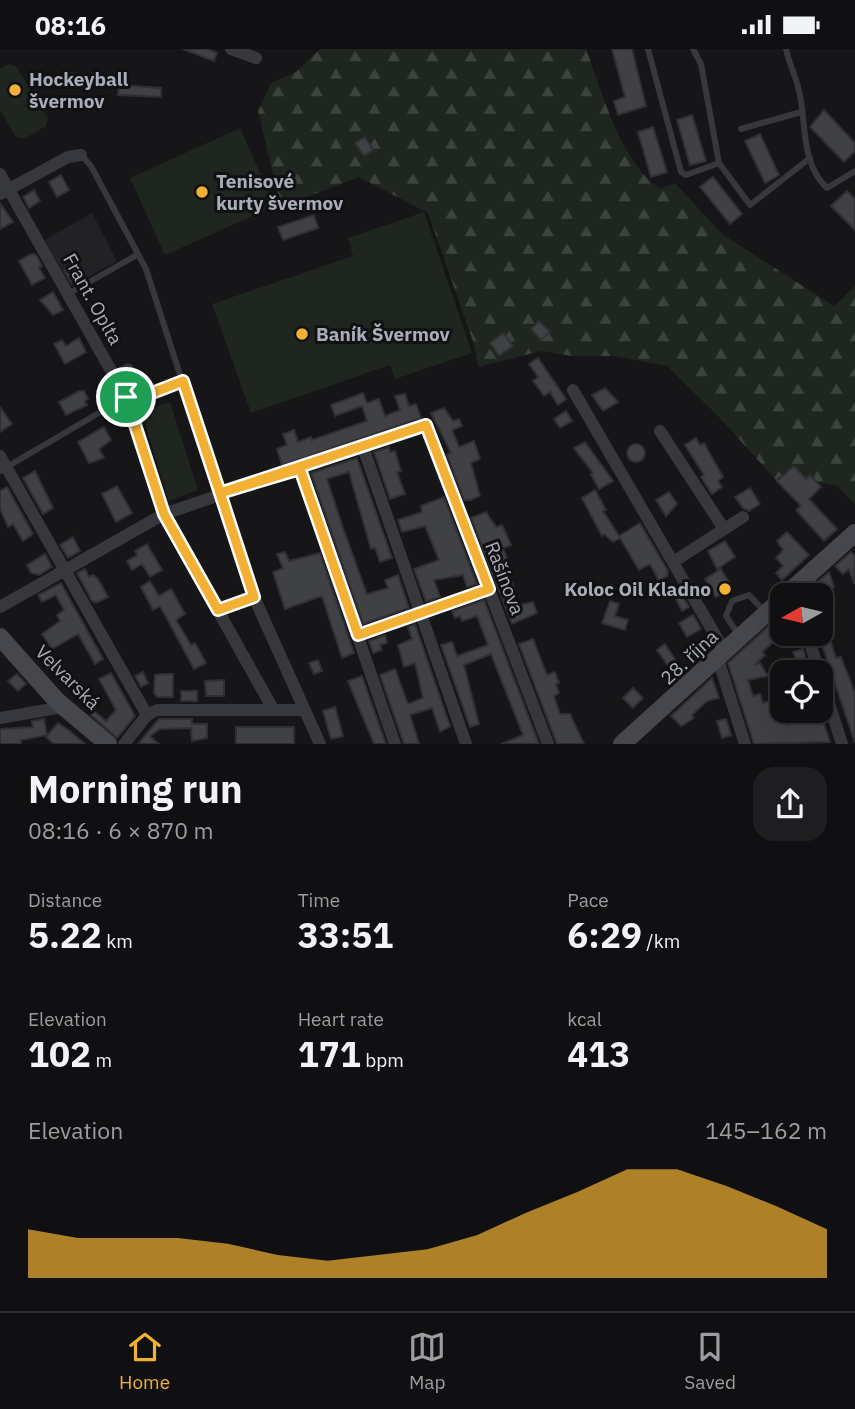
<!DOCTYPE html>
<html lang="en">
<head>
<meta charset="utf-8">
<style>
	body { margin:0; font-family:"IBM Plex Sans",sans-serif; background:#1e1e20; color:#f1f3f6; height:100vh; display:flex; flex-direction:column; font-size:26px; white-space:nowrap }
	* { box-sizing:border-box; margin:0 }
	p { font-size:23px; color:#9c9d9f }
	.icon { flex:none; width:38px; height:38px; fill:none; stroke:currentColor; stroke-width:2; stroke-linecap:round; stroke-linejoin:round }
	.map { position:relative; height:695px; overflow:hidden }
	.details { display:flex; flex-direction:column; background:#101012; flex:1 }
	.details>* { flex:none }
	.needle { width:46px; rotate:262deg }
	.controls { position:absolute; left:770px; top:534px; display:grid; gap:14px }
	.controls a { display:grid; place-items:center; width:63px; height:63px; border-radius:14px; background:#101012; box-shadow:0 7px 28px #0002,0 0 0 2px #303032; font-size:35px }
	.pin { position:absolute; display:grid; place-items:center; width:60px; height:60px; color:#fff; margin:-30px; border:4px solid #fff; border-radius:50%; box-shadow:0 2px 7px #0007 }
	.round { display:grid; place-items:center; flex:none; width:74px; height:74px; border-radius:21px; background:#1e1e20 }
	.headline { display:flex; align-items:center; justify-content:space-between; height:119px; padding:0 28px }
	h1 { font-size:38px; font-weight:700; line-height:52px }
	.stats { display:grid; grid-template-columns:repeat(3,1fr); gap:10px; height:119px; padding:7px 28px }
	.stats div { display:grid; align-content:center }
	.stats b { font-size:35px; font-weight:700 }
	.stats small { font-size:19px; font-weight:400 }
	.stats p { font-size:19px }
	.chart { height:196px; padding:14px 28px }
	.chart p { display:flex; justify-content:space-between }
	.chart svg { width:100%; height:126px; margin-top:7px; fill:#f2b134; opacity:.7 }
	.status { display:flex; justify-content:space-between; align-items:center; height:49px; padding:0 35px; background:#101012; direction:ltr }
	.status svg { height:19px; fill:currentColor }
	.menu { display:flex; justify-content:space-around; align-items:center; height:98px; border-top:2px solid #303032; background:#101012; font-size:19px; color:#9c9d9f }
	.menu a { display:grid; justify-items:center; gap:4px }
	.menu .active { color:#f2b134 }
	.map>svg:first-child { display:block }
	.built { fill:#222225 }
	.forest { fill:url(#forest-firs) }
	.garden { fill:#1e261f }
	.building { fill:#404145; stroke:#303034; stroke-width:2 }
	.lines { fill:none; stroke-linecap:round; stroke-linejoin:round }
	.lane { stroke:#37383d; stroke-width:6 }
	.street { stroke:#37383d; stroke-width:12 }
	.secondary { stroke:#45474d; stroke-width:18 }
	.route-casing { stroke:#fff; stroke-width:14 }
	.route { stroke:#f2b134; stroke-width:9 }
	.poi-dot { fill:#f2b134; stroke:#111113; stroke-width:2.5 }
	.labels { text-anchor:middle; stroke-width:6; stroke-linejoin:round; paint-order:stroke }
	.poi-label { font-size:19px; font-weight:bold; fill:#a8adb8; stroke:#111113; text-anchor:start }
	.street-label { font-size:19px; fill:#a8adb8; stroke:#111113 }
</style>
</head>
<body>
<div class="status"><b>08:16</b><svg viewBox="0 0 49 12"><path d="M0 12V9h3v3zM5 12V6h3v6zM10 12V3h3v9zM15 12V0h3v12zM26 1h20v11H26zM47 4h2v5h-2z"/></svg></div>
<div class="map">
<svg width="855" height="695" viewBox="0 0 855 695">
	<defs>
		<pattern id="forest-firs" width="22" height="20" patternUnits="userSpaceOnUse" patternTransform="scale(1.75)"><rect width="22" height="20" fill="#1e261f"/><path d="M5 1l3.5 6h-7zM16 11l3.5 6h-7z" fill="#3c433d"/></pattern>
	</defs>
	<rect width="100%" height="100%" fill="#161618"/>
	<!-- built -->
	<path class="built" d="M92 164 117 212 71 238 45 191Z"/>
	<!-- forest -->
	<path class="forest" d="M320 0H586C602 43 621 114 660 140L675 134 722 185 834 257 855 237V455L837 437 817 433 811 427 807 430 795 417 776 431 719 368 667 317 614 307H572L541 302 478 318 475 298 428 164 359 128 281 158 258 62 271 34 296 23Z"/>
	<!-- garden -->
	<path class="garden" d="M9 15 16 17 48 69 46 77 24 90 16 88 0 61V20Z
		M240 79 275 157 165 206 130 129Z
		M424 163 472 304 395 330 390 316 251 364 212 255 353 207 348 189Z
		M170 353 198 441 169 452 141 362Z"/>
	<!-- building -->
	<path class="building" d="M183 0H208L217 4 214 12Z
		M612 0H632L646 57 618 66 614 52 625 48Z
		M66 24 79 25 78 34 65 32Z
		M119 36 161 39V48L118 46Z
		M824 61 855 94V102L844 113 810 78Z
		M692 66 706 112 690 116 677 71Z
		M653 78 667 123 651 128 638 83Z
		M760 85 779 126 765 134 745 92Z
		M365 88 373 101 364 107 355 94Z
		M61 126 69 141 57 148 49 133Z
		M713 128 742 165 730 175 700 138Z
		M34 141 40 152 29 159 23 148Z
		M847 142 855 150V181L831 157Z
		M0 154 13 173 0 180Z
		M314 166 318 179 283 191 278 178Z
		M31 205 36 206 42 217 39 219 45 229 32 236 19 212Z
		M76 212 85 224 71 233 64 221Z
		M53 243 63 261 53 266 40 251Z
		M539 272 550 283 541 291 531 280Z
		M503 284 513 297 499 307 490 294Z
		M79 289 86 303 65 315 54 295 62 291 66 297Z
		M538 309 566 350 558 356 550 343 544 347 533 332 538 328 529 315Z
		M127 315 131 316 139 327 128 334 120 319Z
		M605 339 618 353 603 362 592 346Z
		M79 342H84L88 350 85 352 87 356 66 366 59 353Z
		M363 344 367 354 379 350 385 367 400 361 395 347 405 345 409 357 416 355 421 369 282 416 277 400 287 396 283 385 294 381 298 393 311 388 312 391 367 372 362 357 335 367 331 356Z
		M0 358 12 375 0 383Z
		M444 359 453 372 459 370 462 377 452 381 459 398 474 392 480 410 471 414 480 447 471 451H464L447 406 451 404 431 364Z
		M566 362 572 372 560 379 554 370Z
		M104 378 111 391 99 400 104 409 89 414 78 393Z
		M696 389 700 396 704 394 723 428 718 432 722 438 712 445 701 428 704 426 685 396Z
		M585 393 613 432 599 440 591 425 593 424 574 399Z
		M627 404a9 9 0 1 1 18 0a9 9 0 1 1-18 0Z
		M389 398 390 403 395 402 401 422 397 423 405 445 390 450 374 403Z
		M357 409 392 509 380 513 375 499 371 500 349 423 327 430 343 479 367 545 388 539 385 531 398 526 409 559 363 575 311 424Z
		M794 417 806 430 810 426 821 438 809 450 837 480 824 492 796 461 801 457 777 432Z
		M35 422 53 459 43 465 23 429Z
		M117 437 132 464 116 473 102 445Z
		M7 438 33 485 23 492 13 475 8 478 0 460V442Z
		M750 439 760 455 749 462 743 459 735 448Z
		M595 441 606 461 603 462 619 487 640 474 668 522 667 527 659 532 650 515 639 521 620 489 613 493 604 485 602 487 582 449Z
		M669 443 677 455 666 467 656 451Z
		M444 448 477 535 467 538 463 526 434 531 440 548 426 553 414 520 439 511 425 477 402 483 398 471 422 463 421 457Z
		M486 463 496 478 502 476 511 496 503 499 512 522 508 524 514 538 509 540 516 557 533 553 537 564 512 575 471 469Z
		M787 483 809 506 782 531 776 524 783 517 776 509 783 501 777 492Z
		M73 488 80 502 68 509 60 496Z
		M725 492 735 508 717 520 708 502Z
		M147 495 162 521 150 528 142 515 132 521 127 512 137 506 135 502Z
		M285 503 289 512 320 504 354 604 342 609 322 547 285 560 273 523 283 519 277 505Z
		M851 503 855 507 854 535 849 520 843 525 835 517Z
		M45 505 52 518 39 526 31 524 27 516Z
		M85 520 89 528 93 526 98 530 108 548 96 554 92 552 77 524Z
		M721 520 732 538 716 548 705 530Z
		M829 523 834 538 823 546H803Z
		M150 532 159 547 171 540 185 565 176 571 191 596 195 594 206 614 194 620 160 557 153 561 141 538Z
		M61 534 103 610 95 615 78 585 52 600 42 585 60 572 57 566 64 561 56 546 42 553 38 546Z
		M681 545 689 558 682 562 675 548Z
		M821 547 830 571 821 574Z
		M484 551 539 695H501L523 686 491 605 464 616 479 675 470 678 441 596 452 593 457 607 488 596 477 567 462 572 460 567 455 569 452 562Z
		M610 552 619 555 615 567 628 571 625 581 602 574Z
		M782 565V585L762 603 765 606 756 615 760 614 768 627 748 631 753 647 760 645 763 654 779 649 788 676 806 671 804 665 808 662H820L830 693 754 695 728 614Z
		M693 566 701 580 687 588 679 574Z
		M415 575 450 677 440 683 432 659 410 666 419 695H404L380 626 395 620 408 655 423 649 415 614 404 618 398 596 412 590 408 578Z
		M818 584H828L836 609 841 608 855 644V694Z
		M385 586 387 594 380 596 382 601 373 604 369 592Z
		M533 590 547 626 555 623 559 634 556 635 559 644 554 647 560 665H570L584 695H557L519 595Z
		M665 595 676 612 668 617 657 601Z
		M803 600 809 619 799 621 793 603Z
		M318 611 322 622 314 625 309 614Z
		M143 623 148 634 141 638 135 627Z
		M111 624 135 667 117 689 91 666 94 662 106 672 116 661 99 630Z
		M17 625 26 635 18 642 8 632Z
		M163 625H173V648H157L154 644 155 626Z
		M362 627 386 695H374L352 642 348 632Z
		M712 629 719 649 707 652 692 666 694 669 681 677 671 667Z
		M224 631V647H206L205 632Z
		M633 639 643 649 633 659 623 649Z
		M181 642H197V652H181Z
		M335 658 343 687 331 690 323 662Z
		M44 670 47 686 21 691V695H0V680L33 678 32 672Z
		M159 670H192V675H207V689L192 692 191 679 160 680 150 687 159 695H138Z
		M726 670 731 686 722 689 717 672Z
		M58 674 71 683 85 695H54L46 688Z
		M236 678H294V695H236Z"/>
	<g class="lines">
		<!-- lane -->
		<path class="lane" d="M648 0 681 123 686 126 719 114
			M693 0 701 15 719 114 750 156 810 109
			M786 0C789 15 796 27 799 42 807 75 800 113 827 139L855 122
			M741 80 801 63
			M68 245 137 206
			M0 422 126 348 134 351 182 332 146 220 91 117 81 106
			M740 588 726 567 732 552 749 546 765 563"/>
		<!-- street -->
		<path class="street" d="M231 0 256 9
			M0 125 126 348 164 465 273 660
			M0 145 68 108 81 106
			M182 332 254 548 320 695
			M573 341 725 603
			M660 382 724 480
			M363 398 466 695
			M0 407 147 666
			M300 420 395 695
			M673 513 743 468
			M0 558 164 465 426 376 548 695
			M218 561 254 548
			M807 584 819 623
			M358 586 489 540
			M718 610 745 695
			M821 629 842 695
			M0 669 63 658
			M124 695 147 666 157 661H304"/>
		<!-- secondary -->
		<path class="secondary" d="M786 546 855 484
			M0 588 57 652 108 695
			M622 695 782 550"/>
	</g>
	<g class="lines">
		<defs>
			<path id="route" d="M126 348 164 465 218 561 254 548 220 444 426 376 489 540 358 586 300 420 220 444 183 332 134 351 126 348"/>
		</defs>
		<!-- route casing -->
		<use href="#route" class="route-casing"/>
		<!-- route -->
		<use href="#route" class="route"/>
	</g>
	<!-- markers -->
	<g class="poi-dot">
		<circle cx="15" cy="41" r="7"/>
		<circle cx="202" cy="143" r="7"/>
		<circle cx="302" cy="285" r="7"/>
		<circle cx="725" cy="540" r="7"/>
	</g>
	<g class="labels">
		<!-- poi labels -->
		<g class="poi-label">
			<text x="29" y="37">Hockeyball<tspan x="29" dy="22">švermov</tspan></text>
			<text x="216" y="139">Tenisové<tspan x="216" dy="22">kurty švermov</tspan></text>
			<text x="316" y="292">Baník Švermov</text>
			<text x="711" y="547" text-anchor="end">Koloc Oil Kladno</text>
		</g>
		<!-- street labels -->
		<g class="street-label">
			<text transform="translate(93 250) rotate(61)" y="7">Frant. Oplta</text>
			<text transform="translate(505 529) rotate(69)" y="7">Rašínova</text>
			<text transform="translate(689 608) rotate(-43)" y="7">28. října</text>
			<text transform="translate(68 628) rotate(45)" y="7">Velvarská</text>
		</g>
	</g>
</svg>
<div class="controls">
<a><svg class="needle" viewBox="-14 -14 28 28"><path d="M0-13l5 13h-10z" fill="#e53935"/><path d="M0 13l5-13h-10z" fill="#9c9d9f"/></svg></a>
<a><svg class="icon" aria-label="locate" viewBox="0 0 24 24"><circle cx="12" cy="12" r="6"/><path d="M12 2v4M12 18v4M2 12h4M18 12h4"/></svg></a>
</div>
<div class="pin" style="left:126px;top:348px;background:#1e9e55"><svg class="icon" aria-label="arrive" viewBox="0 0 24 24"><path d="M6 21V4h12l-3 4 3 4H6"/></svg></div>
</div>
<section class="details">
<div class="headline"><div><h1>Morning run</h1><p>08:16 · 6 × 870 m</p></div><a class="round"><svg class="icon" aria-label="share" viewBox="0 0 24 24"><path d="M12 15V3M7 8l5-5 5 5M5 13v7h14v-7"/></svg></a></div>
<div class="stats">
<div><p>Distance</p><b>5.22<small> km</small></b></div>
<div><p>Time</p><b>33:51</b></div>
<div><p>Pace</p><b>6:29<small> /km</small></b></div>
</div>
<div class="stats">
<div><p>Elevation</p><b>102<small> m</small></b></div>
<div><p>Heart rate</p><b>171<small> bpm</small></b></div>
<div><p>kcal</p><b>413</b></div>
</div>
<div class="chart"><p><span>Elevation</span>145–162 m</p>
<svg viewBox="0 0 160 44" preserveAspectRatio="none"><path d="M0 44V27L10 30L20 30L30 30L40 32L50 36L60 38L70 36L80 34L90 29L100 21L110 14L120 6L130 6L140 12L150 19L160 27V44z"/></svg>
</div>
</section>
<nav class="menu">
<a class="active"><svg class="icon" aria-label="home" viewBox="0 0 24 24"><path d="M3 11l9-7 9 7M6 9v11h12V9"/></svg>Home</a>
<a><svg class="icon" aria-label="map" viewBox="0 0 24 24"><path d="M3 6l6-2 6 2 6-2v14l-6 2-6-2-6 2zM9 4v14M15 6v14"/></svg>Map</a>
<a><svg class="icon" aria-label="saved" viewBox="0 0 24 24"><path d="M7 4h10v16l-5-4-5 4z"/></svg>Saved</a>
</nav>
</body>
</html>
